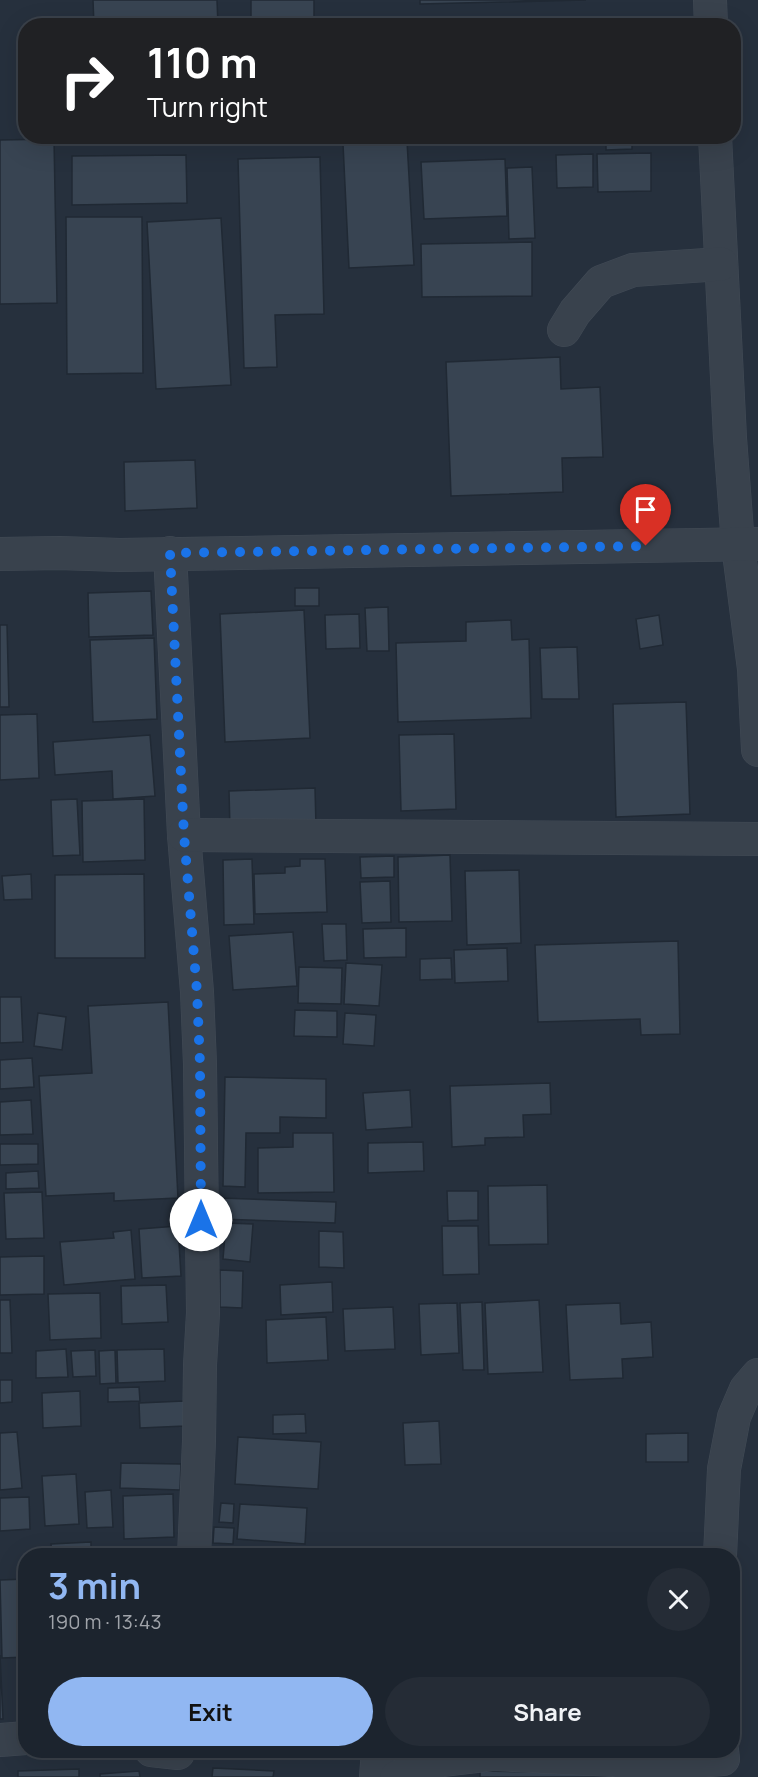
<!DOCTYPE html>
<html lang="en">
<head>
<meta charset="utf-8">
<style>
  :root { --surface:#1c242e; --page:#252c36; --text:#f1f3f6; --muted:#a0a4aa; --line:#3a414a; --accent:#91b7f2 }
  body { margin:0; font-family:Manrope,sans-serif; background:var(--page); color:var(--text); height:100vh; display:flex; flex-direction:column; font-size:22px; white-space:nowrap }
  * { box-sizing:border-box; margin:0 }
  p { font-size:20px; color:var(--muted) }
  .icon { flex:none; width:33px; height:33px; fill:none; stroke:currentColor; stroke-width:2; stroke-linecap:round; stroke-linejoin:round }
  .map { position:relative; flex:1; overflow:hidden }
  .panel { position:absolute; left:18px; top:1548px; width:722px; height:210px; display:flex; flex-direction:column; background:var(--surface); border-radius:24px; box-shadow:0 6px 24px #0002,0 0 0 2px var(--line) }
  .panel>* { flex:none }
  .top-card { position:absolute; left:18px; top:18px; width:723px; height:126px; border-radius:24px; box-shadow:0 6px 24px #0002,0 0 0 2px var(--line); background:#202124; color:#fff; overflow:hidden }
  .pin { position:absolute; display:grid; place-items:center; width:51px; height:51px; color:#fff; margin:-62px -26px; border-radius:50% 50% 50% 0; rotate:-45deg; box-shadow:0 0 6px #0007 }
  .pin .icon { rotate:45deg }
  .me { position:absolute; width:66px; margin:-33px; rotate:0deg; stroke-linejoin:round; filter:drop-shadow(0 0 4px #0008) }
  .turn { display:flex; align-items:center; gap:21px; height:126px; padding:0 30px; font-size:27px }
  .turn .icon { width:78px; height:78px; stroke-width:2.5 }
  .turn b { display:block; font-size:42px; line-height:51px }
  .round { display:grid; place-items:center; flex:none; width:63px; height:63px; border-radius:32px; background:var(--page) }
  .head { display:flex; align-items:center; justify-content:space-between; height:102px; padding:0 30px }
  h1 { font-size:36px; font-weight:700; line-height:45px; color:var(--accent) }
  .button { display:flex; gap:12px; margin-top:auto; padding:12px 30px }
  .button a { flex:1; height:69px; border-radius:36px; background:var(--accent); color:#111; font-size:24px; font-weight:700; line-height:69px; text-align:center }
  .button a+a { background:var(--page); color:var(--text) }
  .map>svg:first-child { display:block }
  .building { fill:#384452; stroke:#202934; stroke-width:1.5 }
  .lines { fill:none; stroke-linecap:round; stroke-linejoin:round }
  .minor-casing { stroke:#424b56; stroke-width:34 }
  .minor { stroke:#39424d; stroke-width:33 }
  .route { stroke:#1a73e8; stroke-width:10; stroke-dasharray:0 18 }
</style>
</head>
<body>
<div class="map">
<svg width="758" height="1777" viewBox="0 0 758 1777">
  <rect width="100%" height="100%" fill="#26303d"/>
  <g class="building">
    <polygon points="93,0 217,0 218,26 94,26"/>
    <rect x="251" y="0" width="63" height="26"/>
    <polygon points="420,0 586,0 420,4"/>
    <polygon points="54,139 57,303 0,304 0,140"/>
    <polygon points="632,139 632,149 606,150 606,140"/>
    <polygon points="407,141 414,265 349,268 343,144"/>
    <polygon points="651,153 651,191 598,192 597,154"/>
    <polygon points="593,154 593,187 557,188 556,155"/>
    <polygon points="186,155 187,203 72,205 72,156"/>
    <polygon points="320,157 324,314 275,315 277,367 244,368 238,159"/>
    <polygon points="505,159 507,216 424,219 421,162"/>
    <polygon points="532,167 535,238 509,239 507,168"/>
    <polygon points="66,217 142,217 143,373 67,374"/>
    <polygon points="221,218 231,385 156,389 147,222"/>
    <polygon points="532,242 532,296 422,297 421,244"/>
    <polygon points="560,357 561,389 600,387 603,457 562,458 563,492 451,496 446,362"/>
    <polygon points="195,460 197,508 125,511 124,462"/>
    <rect x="295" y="588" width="24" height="18"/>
    <polygon points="151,591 153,635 89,637 88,593"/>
    <polygon points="388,607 389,651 367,651 365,608"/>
    <polygon points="304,610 310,738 225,742 220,614"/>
    <polygon points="359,614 360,648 326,649 325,615"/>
    <polygon points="659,615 663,645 640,649 636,619"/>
    <polygon points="511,620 512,640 529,639 531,718 398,722 396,643 466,641 466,622"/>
    <polygon points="0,625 7,625 9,707 0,707"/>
    <polygon points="154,638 157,719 93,722 90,640"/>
    <polygon points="577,647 579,699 542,699 540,648"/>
    <polygon points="686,702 690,814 616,817 613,704"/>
    <polygon points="37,714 39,778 0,780 0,715"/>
    <polygon points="454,734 456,809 401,811 399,735"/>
    <polygon points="150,735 155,796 113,799 112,771 55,775 53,742"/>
    <polygon points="315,788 316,827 230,829 229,791"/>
    <polygon points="77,799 80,855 53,856 51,800"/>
    <polygon points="144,799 145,860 83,862 82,801"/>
    <polygon points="450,855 452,921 399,922 398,857"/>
    <polygon points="394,856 394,877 361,878 360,857"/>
    <polygon points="252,859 254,924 224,925 223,860"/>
    <polygon points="300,859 325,859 327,912 255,914 254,874 285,873 285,867 300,866"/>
    <polygon points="519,870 521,943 467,945 465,871"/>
    <polygon points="31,874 32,899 4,900 2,876"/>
    <polygon points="144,874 145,958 55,958 55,875"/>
    <polygon points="390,881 391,922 362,923 360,882"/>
    <polygon points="322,924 346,924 347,960 324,961"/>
    <polygon points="406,928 406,957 364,958 363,929"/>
    <polygon points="293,932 297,986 233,990 229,936"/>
    <polygon points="678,941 680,1034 641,1035 640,1019 538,1022 535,945"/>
    <polygon points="507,948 508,981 455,983 454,950"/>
    <polygon points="451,958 452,979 420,980 420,959"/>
    <polygon points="346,963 382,965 379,1006 344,1004"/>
    <polygon points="299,967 342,968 341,1004 298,1003"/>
    <polygon points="0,997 21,997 23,1042 0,1043"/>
    <polygon points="168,1002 178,1198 114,1201 114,1193 46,1196 39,1076 92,1073 88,1006"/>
    <polygon points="295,1010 337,1011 337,1037 294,1036"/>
    <polygon points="38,1013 66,1017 62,1050 34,1046"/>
    <polygon points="345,1013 376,1015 374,1046 343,1044"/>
    <polygon points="32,1058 34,1087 0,1089 0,1060"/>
    <polygon points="225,1077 326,1079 326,1118 280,1117 280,1133 246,1133 245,1187 223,1186"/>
    <polygon points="550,1083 551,1114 523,1115 524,1137 485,1138 485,1145 452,1147 450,1086"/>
    <polygon points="410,1090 412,1127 366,1130 363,1093"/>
    <polygon points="31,1100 33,1134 0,1135 0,1102"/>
    <polygon points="293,1133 333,1133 334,1192 258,1193 258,1148 293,1147"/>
    <polygon points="423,1142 424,1171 368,1173 368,1143"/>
    <polygon points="0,1144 38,1144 38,1164 0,1165"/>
    <polygon points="38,1171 39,1188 6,1189 6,1173"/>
    <polygon points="547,1185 548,1244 489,1245 488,1186"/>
    <polygon points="447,1191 478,1191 478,1220 448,1221"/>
    <polygon points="42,1192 44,1238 6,1239 4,1193"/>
    <polygon points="219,1198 336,1202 335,1223 218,1219"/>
    <polygon points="226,1223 253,1224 250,1262 223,1259"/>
    <polygon points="178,1226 181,1276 142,1278 139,1229"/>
    <polygon points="442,1226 478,1226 479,1274 443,1275"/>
    <polygon points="131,1230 135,1279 64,1285 60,1242 114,1238 113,1232"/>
    <polygon points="319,1231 343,1232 344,1268 319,1267"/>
    <polygon points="44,1256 44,1294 0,1295 0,1257"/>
    <polygon points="220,1270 243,1271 242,1308 220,1307"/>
    <polygon points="332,1282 333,1312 281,1315 280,1285"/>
    <polygon points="166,1285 168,1322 122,1324 121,1286"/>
    <polygon points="100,1293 101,1338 50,1340 48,1294"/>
    <polygon points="0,1300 10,1300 12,1353 0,1353"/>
    <polygon points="539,1300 543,1372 488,1374 485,1303"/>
    <polygon points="482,1302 484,1370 463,1370 460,1303"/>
    <polygon points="457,1303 459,1353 421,1355 419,1304"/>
    <polygon points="620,1303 621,1324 651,1322 653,1357 622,1359 623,1378 570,1380 566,1305"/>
    <polygon points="393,1307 395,1349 345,1351 343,1309"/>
    <polygon points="326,1317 328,1360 267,1363 266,1320"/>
    <polygon points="66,1349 68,1377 36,1378 36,1351"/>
    <polygon points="164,1349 165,1381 118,1383 117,1350"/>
    <polygon points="95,1350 96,1376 73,1377 71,1351"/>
    <polygon points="115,1350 116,1383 100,1384 99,1351"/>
    <polygon points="0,1380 12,1380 12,1402 0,1403"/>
    <polygon points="139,1387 140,1401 108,1402 108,1388"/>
    <polygon points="80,1391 81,1426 43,1428 42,1393"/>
    <polygon points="184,1401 185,1426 140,1428 139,1403"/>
    <polygon points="305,1414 306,1433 273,1434 273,1415"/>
    <polygon points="439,1421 441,1464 405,1465 403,1423"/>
    <polygon points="17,1432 22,1488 0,1490 0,1433"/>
    <polygon points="688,1433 688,1462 646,1462 646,1434"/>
    <polygon points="238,1437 321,1442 318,1489 235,1484"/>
    <polygon points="121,1463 181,1464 180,1490 120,1488"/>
    <polygon points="76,1474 79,1524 45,1526 42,1476"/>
    <polygon points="111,1490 113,1527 87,1528 85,1492"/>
    <polygon points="173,1494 174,1537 124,1539 123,1496"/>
    <polygon points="29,1497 30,1529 0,1531 0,1498"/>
    <polygon points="221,1503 234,1504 233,1523 219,1522"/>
    <polygon points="240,1504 307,1508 305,1544 237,1539"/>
    <polygon points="214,1527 234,1528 233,1544 213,1543"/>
    <polygon points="91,1542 91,1556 52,1556 51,1544"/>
    <polygon points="281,1547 309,1548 309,1556 281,1556"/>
    <polygon points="223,1549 249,1552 248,1556 222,1556"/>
    <polygon points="26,1579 26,1657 2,1658 0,1580"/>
    <polygon points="0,1655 3,1719 0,1719"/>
    <polygon points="213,1768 274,1771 273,1777 212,1777"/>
    <polygon points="79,1769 79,1777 18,1777 18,1771"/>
    <polygon points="139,1771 140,1777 100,1777 100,1774"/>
    <polygon points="480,1771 633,1774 633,1777 480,1777"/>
  </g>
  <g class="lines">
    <g class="minor-casing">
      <g id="minor">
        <polyline points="710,0 711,26"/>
        <polyline points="715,136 730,438 738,545 754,669 758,750"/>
        <polyline points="564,330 575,312 601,282 633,270 721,264"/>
        <polyline points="170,553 184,835 197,992 200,1064 203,1313 200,1365 199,1441 194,1556"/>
        <polyline points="0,554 59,553 120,555 758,544"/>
        <polyline points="184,835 758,839"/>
        <polyline points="720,1556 724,1469 734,1417 746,1389 758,1375"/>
        <polyline points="0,1740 26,1738"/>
        <polyline points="151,1750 178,1753"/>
        <polyline points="376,1777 378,1750"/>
        <polyline points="397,1777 442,1760 493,1754 614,1760 646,1765 723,1759 722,1750"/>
      </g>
    </g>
    <use href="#minor" class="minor"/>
  </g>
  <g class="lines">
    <polyline class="route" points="201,1220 200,1064 197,992 184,835 170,553 646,546"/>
  </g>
</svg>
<div class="pin" style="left:646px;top:546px;background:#d93025"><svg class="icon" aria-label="arrive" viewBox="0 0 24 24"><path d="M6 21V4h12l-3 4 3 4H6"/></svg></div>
<svg class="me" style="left:201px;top:1220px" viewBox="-20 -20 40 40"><circle r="19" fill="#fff"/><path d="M0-13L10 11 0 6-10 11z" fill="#1a73e8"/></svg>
<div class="top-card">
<div class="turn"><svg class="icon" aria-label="right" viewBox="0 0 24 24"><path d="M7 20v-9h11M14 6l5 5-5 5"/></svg><div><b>110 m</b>Turn right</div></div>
</div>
<section class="panel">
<div class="head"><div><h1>3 min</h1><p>190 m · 13:43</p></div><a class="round"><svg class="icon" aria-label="close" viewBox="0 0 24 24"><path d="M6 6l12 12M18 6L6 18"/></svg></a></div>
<div class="button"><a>Exit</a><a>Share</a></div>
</section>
</div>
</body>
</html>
